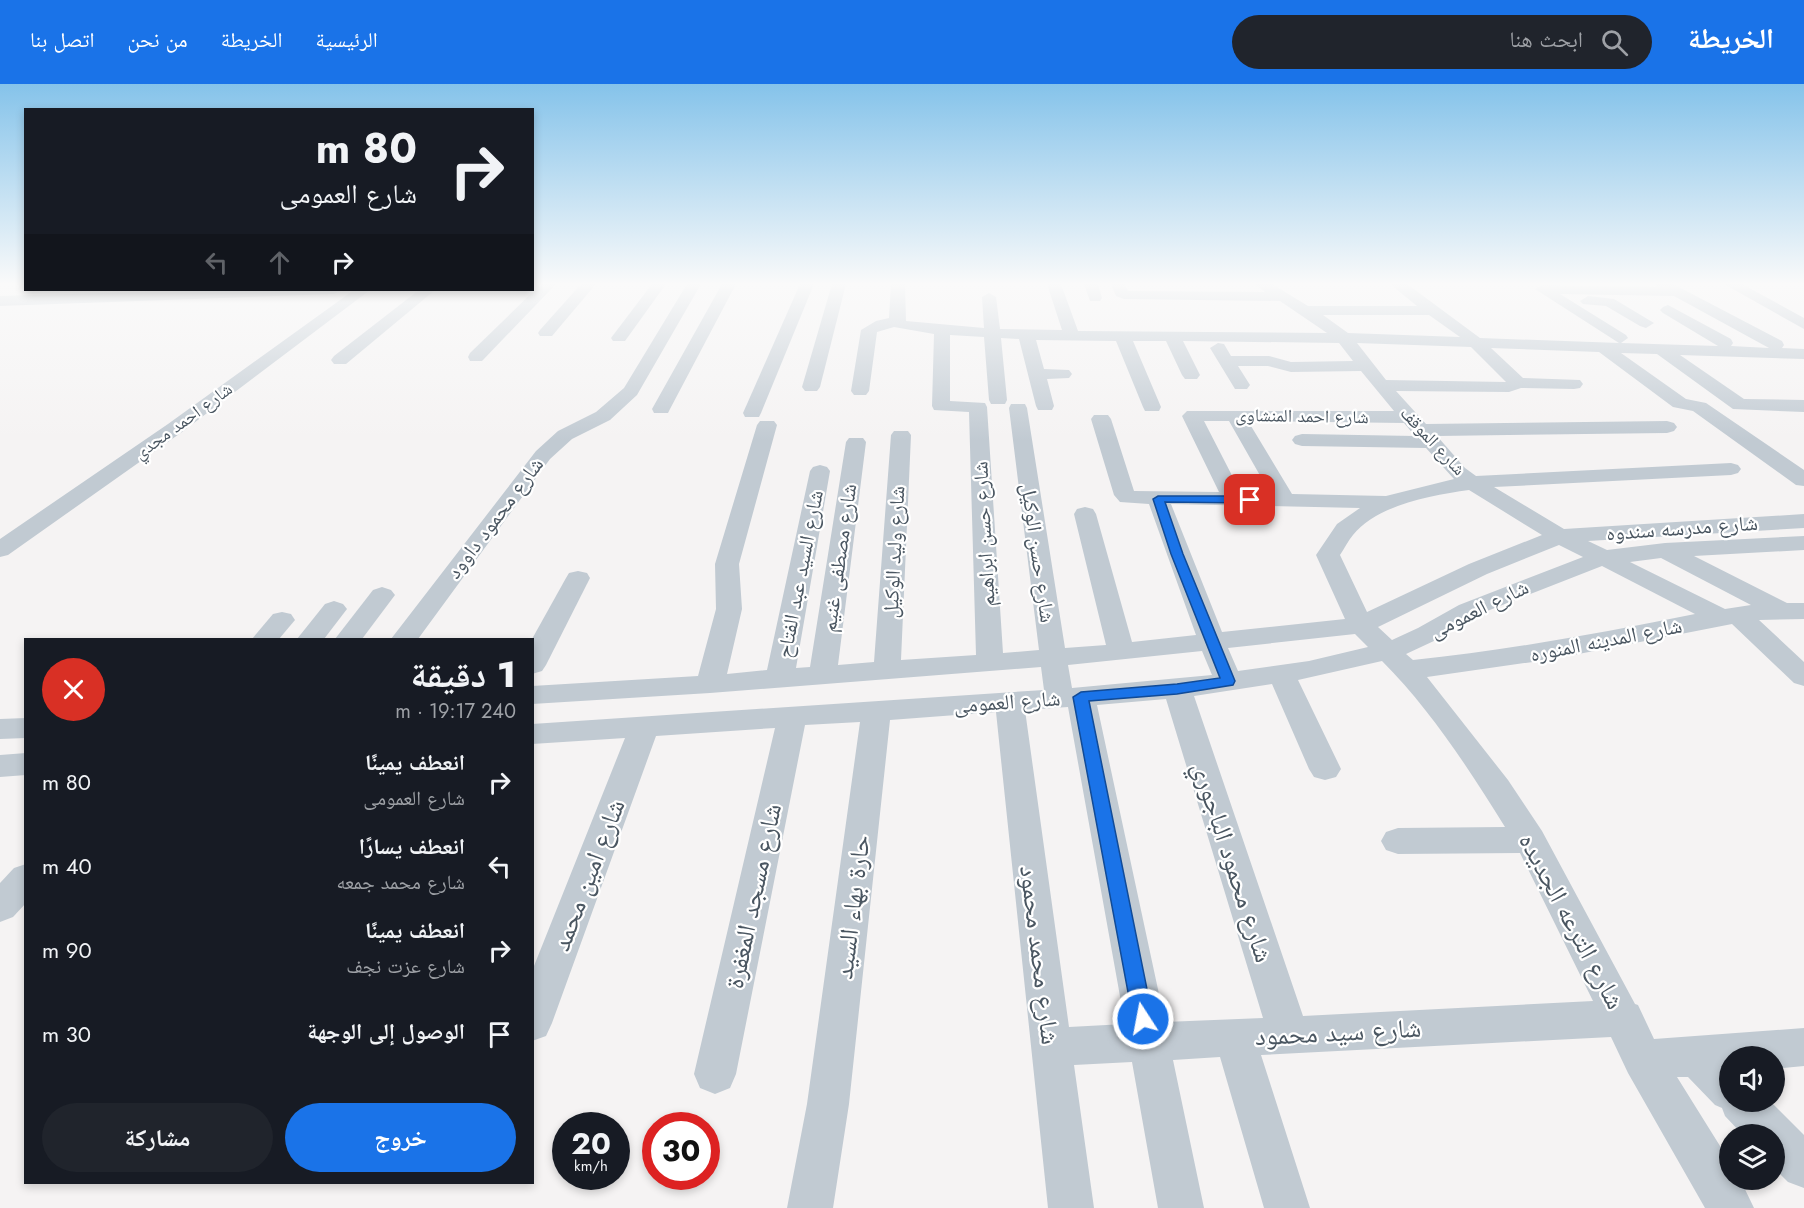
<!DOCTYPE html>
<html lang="ar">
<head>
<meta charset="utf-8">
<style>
  :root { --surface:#171b24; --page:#20242c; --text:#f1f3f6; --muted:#9ea1a6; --accent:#1a73e8 }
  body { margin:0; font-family:Jost,"Noto Naskh Arabic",sans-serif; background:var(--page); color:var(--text); direction:rtl; height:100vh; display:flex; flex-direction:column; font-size:22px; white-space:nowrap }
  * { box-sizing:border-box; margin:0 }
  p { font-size:20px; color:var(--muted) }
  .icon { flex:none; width:33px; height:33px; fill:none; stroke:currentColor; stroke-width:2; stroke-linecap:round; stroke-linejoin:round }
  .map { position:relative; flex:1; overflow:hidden; direction:ltr }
  .side { position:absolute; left:24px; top:554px; width:510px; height:546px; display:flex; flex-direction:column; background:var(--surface); border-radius:0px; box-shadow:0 3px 9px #0003; direction:rtl }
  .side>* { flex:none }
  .hud { position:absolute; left:24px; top:24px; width:510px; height:183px; border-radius:0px; box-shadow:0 3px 9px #0003; direction:rtl; background:#171b24; color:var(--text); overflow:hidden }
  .controls { position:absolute; left:1719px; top:962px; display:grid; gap:12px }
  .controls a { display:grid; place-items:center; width:66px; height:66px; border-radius:50%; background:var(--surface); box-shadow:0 3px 9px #0003; font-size:30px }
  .speed { position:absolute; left:552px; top:1028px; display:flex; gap:12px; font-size:30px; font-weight:700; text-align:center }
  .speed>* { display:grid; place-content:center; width:78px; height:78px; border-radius:50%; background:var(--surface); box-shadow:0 3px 9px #0003; line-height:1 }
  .speed small { font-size:15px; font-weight:400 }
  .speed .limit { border:9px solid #d22; background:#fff; color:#111 }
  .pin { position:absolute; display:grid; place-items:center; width:51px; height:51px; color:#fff; margin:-26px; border-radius:12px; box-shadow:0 3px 9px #0006 }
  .me { position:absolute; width:66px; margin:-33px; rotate:349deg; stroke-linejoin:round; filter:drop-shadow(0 0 4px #0008) }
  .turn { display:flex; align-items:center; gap:21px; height:126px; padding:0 18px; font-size:27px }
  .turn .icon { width:78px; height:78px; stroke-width:2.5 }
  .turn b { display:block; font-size:42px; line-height:51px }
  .lanes { display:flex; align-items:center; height:57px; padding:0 18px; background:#0003; justify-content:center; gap:30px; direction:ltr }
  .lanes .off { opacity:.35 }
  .round { display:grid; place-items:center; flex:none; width:63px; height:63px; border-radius:32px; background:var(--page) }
  .head { display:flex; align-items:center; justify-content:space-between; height:102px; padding:0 18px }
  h1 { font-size:36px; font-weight:800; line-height:45px }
  .primary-button { display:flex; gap:12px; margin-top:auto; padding:12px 18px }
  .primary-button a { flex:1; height:69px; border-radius:36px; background:var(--accent); color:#fff; font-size:24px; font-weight:800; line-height:69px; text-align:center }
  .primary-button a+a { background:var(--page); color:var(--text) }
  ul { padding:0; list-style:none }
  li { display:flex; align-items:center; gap:18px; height:84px; padding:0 18px }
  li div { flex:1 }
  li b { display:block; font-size:22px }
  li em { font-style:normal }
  header { display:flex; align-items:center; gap:36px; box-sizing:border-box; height:84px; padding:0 30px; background:var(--accent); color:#fff }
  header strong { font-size:28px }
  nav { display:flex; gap:33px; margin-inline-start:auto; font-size:21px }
  .search { width:420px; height:54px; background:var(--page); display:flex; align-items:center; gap:15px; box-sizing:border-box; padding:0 21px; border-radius:33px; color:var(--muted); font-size:22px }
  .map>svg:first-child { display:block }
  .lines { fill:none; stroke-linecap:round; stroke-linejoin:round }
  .minor { fill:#c1cad2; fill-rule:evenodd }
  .route { fill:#1a73e8; stroke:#114b97; stroke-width:1.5 }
  .labels { text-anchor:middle; stroke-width:4.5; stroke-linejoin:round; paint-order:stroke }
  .far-street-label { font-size:18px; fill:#4a5661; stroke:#fff }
  .street-label { font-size:21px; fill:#4a5661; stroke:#fff }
  .near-street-label { font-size:26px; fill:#4a5661; stroke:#fff }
</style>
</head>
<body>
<header>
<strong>الخريطة</strong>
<div class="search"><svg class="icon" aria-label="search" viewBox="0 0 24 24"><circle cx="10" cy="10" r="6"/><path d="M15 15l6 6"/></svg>ابحث هنا</div>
<nav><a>الرئيسية</a><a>الخريطة</a><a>من نحن</a><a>اتصل بنا</a></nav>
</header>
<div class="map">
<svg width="1804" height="1124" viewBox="0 0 1804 1124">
  <rect width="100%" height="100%" fill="#f5f3f3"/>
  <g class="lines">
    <g class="minor">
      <polygon points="541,200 556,200 482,277 470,277 468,273 470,269"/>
      <polygon points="581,200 596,200 552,252 540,252 538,249 540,246"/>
      <polygon points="652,200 666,200 625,257 613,257 611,254"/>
      <polygon points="687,200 701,200 637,311 610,336 572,355 550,375 418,555 391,555 536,367 558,347 596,328 624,304"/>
      <polygon points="722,200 736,200 670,325 668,329 654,329 652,325"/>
      <polygon points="800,200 814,200 761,329 759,333 745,333 743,329"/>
      <polygon points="832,200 846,200 820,303 817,307 805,307 802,303"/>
      <path d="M891,200h14l1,37 78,7 -2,-31 7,-4 7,4 4,32 62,1 -15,-46h14l17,47 249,2 -47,-32 -156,-2 -8,-3 -5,-12h14l3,7 137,1 -10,-8h17l36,22h109l-27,-22h17l73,54 139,5 -84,-54 7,-4 115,2 -2,-3h18l109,57 2,4 -2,3 22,1v10l-124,-4 64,44 60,1v12l-71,-3 -76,-55 -36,-1 65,46 20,4 98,67v16l-8,-1 -103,-74 -20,-4 -74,-55 -108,-4 32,30 57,2 3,4 -3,4 -6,1 -53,-1 -12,4 -113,-1 30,33 241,-3 7,2 3,4 -3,4 -7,2 -230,3 28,32 11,8 255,-13 7,2 3,4 -3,4 -7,2 -237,12 70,42 240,-15v14l-216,13 19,9 58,-7 139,-7v14l-110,6 93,47h17v16l-45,1 45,42v24l-10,-3 -62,-59 -179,35 -126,18 81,103 34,51 93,173 3,1 16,34 150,-11v38l-30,3v-13h-44v45h40l34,34v53l-16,-6 -14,-14v-34h-32l-17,-18 -3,-8 -7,-3 -27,-28h-11l53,85v17h10l14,29h-49l-77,-135 -17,-36 -350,18 49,153h-46l-44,-151 -47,3 31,148h-46l-26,-146 -58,3 20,143h-46l-52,-496 -106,8 -41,384 -16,104h-46l20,-104 53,-382 -55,3 -69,349 -6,14 -15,6 -15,-6 -6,-14 81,-346 -119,8 -104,287 -6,13 -14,5v-70l93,-233 -93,6v-20l512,-34 -3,-23 -331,26 -178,11v-18l166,-10 18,-67 -1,-45 42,-139 3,-4h14l3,4 -38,139 3,45 -15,65 40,-4 43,-199 3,-4 7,-2 7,2 3,4 -34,197 14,-1 36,-225 3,-4h14l3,4 -28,223 36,-3 17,-227 3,-4h14l3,4 -10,225 75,-5 -7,-243 -35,-2 -2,-4 2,-72 -40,-7 -17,5 -8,59 -3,4h-12l-3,-4 10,-61 15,-9 13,-3zM1560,210l114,2 95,52 -38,-2 2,-3 -2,-4 -63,-34 -5,2 -3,3 3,3 55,33 -97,-3 7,-5 -2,-3zM1323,231h106l31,22 -112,-4zM950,251l34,2 5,63 2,4h14l2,-4 -6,-62 18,1 17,67 2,4h14l2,-4 -7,-27 22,-1 3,-4 -3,-4 -25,-1 -8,-29 80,1 27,66 2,4h14l2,-4 -28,-66h33l16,34 3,4h12l3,-4 -17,-34 156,2 14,18 -62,1 -22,-6h-38l-7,-12 -6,-1 -8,5 25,41h12l3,-4 -12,-19h30l23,6 70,-1 33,40h-207l-5,5 37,76 -85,-1 -23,-72 -3,-4h-14l-3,4 23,76 6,7 29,2 47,131 -64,7 -36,-128 -3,-5 -8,-2 -8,2 -3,5 32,131 -41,3 -38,-240 -2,-4h-14l-2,4 30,242 -36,3 -16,-246 -2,-4 -35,-2zM1357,259l114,4 35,35 -120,-2zM1204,337h25l41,72h-29zM1248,337l156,2 11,13 -113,-2 -7,2 -3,4 3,4 7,2 124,2 28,31 -68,17 -94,-2zM1469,406l73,45 -73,29 -102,48 -27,-57c4,-6 8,-14 13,-20 24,-30 79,-40 116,-45zM1171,420l189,4 -23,16 -21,31 29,64 -123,13zM1559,461l24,12 -124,48 -41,23 -26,12 -14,-13 109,-53zM1661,474l90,47 -26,4 -95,-47zM1602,482l93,48c-94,19 -186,36 -282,46l-7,-6 30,-14 41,-25zM1355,550l13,13 -59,14 -71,10 -10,-23zM1202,567l10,24 -140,13 -4,-23zM1382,577c48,48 87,108 123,166l-107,1 -12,4 -5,9 5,9 12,4 122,-1 73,148 -290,15 -109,-320 78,-12 37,85 5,8 11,3 11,-3 5,-8 -43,-89zM1166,615l97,319 -98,4 -68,-317zM1068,623l57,317 -56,3 -44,-317z"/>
      <polygon points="1084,200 1098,200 1102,214 1100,217 1090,217"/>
      <polygon points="1724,200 1742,200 1804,234 1804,245"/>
      <polygon points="214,206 341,206 334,210 0,222 0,212"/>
      <polygon points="354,206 370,206 182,348 8,471 0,473 0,455 168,340"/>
      <polygon points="419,206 435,206 346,280 334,280 331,276 334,272"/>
      <polygon points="1588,212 1614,215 1654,239 1646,244 1640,242 1606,222 1583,220 1580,217"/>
      <polygon points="578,487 587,489 590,494 546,581 542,587 532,590 532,555 566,494 569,489"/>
      <polygon points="382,503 391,506 395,511 362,555 335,555 373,506"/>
      <polygon points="334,517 343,520 347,525 324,555 297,555 325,520"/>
      <polygon points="282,528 291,530 295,536 279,555 252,555 273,530"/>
      <polygon points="26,634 26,654 0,655 0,635"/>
      <polygon points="26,669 26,691 0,693 0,671"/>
      <polygon points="26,780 26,819 13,833 0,838 0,799 14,784"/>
    </g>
  </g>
  <linearGradient id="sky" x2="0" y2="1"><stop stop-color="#85c3ea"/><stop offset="0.56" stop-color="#fafafa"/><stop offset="1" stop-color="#fafafa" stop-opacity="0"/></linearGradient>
  <rect width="1804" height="357" fill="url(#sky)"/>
  <polygon class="route" points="1158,412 1250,412 1256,416 1250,419 1165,418 1183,470 1235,597 1233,601 1177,610 1089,617 1153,935 1150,942 1143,944 1136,942 1133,935 1073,613 1081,608 1177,600 1220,594 1171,470 1153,415"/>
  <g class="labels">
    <g class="far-street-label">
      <text transform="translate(1302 332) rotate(1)" y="6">شارع احمد المنشاوى</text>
      <text transform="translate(183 337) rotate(-36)" y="6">شارع احمد مجدي</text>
      <text transform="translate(1433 357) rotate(47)" y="6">شارع الموقف</text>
    </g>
    <g class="street-label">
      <text transform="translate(495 434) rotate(-53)" y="7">شارع محمود داوود</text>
      <text transform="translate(1682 444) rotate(-4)" y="7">شارع مدرسه سندوه</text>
      <text transform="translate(984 450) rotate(-93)" y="7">شارع حسن ابراهيم</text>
      <text transform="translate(894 468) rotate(-87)" y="7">شارع وليد الوكيل</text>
      <text transform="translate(1038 469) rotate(82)" y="7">شارع حسن الوكيل</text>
      <text transform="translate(839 474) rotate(-82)" y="7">شارع مصطفى غنيم</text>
      <text transform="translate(800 490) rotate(-79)" y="7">شارع السيد عبد الفتاح</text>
      <text transform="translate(1479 525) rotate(-26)" y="7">شارع العمومى</text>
      <text transform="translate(1606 556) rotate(-11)" y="7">شارع المدينه المنوره</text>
      <text transform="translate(1007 618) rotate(-4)" y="7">شارع العمومى</text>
    </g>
    <g class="near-street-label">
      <text transform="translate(1233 778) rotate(72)" y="9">شارع محمود الباجوري</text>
      <text transform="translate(588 791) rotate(-69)" y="9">شارع امين محمد</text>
      <text transform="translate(753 812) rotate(-78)" y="9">شارع مسجد المغفرة</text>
      <text transform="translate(852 823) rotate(-83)" y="9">حارة بهاء السيد</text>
      <text transform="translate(1572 837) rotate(62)" y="9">شارع الترعه الجديده</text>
      <text transform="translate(1040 871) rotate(83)" y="9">شارع محمد محمود</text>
      <text transform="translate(1338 948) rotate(-3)" y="9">شارع سيد محمود</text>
    </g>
  </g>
</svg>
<div class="controls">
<a><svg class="icon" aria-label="sound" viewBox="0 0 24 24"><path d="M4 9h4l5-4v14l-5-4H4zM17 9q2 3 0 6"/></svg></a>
<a><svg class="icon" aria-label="layers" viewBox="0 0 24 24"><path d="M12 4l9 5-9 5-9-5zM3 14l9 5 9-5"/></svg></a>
</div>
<div class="speed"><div>20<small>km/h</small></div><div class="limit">30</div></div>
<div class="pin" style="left:1250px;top:416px;background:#d93025"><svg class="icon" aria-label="arrive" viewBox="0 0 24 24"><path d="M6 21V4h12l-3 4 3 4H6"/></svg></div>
<svg class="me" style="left:1143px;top:935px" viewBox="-20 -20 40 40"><circle r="17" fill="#1a73e8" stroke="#fff" stroke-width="3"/><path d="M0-11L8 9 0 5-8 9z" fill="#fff"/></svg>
<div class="hud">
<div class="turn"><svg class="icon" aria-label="right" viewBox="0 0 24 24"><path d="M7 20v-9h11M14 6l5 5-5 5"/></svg><div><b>80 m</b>شارع العمومى</div></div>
<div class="lanes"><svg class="icon off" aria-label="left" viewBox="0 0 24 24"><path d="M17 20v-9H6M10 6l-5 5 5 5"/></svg><svg class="icon off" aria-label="ahead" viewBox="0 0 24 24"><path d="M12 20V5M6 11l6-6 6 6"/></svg><svg class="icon" aria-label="right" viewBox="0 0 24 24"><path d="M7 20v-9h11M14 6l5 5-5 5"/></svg></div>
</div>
<section class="side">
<div class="head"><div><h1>1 دقيقة</h1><p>240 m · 19:17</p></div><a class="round" style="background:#d93025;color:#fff"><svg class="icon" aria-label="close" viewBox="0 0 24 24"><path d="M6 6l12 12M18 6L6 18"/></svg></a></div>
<ul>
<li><svg class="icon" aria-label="right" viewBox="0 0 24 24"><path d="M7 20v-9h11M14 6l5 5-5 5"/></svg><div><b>انعطف يمينًا</b><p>شارع العمومى</p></div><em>80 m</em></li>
<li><svg class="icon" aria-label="left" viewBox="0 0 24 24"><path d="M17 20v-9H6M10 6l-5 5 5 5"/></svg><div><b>انعطف يسارًا</b><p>شارع محمد جمعه</p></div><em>40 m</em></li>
<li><svg class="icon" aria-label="right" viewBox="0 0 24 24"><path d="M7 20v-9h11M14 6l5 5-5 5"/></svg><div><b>انعطف يمينًا</b><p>شارع عزت نجف</p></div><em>90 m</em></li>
<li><svg class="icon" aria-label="arrive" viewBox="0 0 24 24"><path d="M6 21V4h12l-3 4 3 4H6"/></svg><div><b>الوصول إلى الوجهة</b></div><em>30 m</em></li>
</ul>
<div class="primary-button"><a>خروج</a><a>مشاركة</a></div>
</section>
</div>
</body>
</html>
